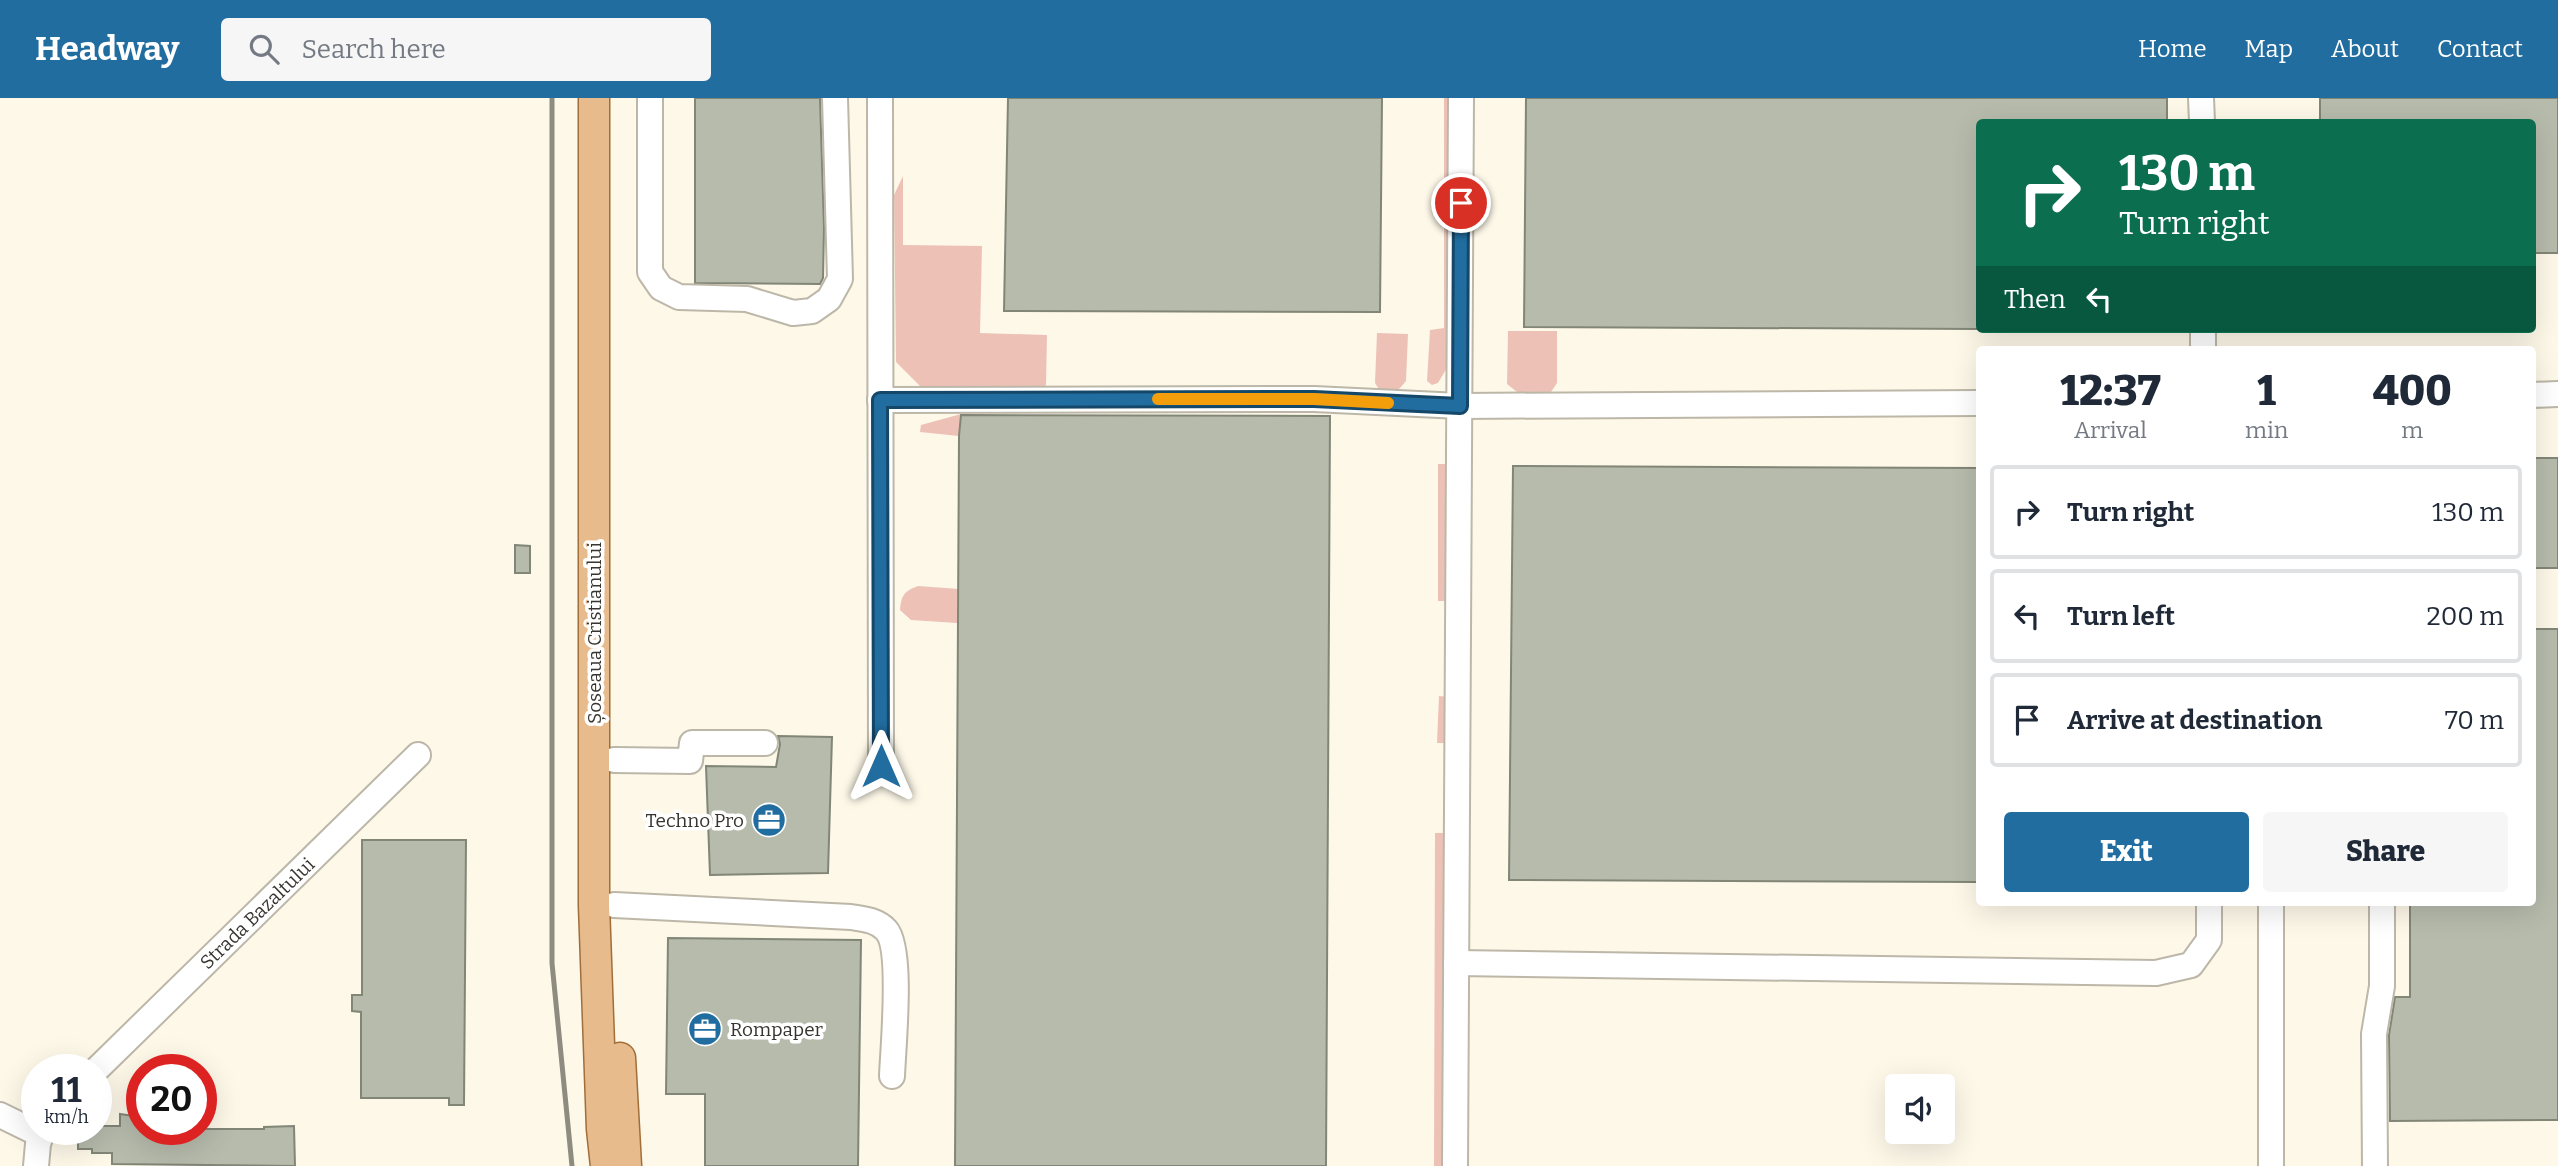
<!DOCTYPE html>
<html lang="en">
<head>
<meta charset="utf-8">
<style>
  :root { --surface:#fff; --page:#f6f6f7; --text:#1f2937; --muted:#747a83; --line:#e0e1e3; --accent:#216da0 }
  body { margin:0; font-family:Bitter,serif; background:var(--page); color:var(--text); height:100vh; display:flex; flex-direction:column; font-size:26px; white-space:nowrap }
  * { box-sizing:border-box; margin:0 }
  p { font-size:23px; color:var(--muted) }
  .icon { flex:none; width:38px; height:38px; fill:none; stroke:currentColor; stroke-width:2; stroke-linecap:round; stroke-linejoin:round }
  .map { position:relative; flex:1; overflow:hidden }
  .side { position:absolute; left:1976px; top:248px; width:560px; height:560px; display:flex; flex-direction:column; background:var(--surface); border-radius:7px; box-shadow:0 7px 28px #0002 }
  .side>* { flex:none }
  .top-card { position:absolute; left:1976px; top:21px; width:560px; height:214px; border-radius:7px; box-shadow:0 7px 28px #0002; background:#0b6e4f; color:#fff; overflow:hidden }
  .controls { position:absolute; left:1885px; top:976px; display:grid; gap:14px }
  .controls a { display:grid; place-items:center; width:70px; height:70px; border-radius:7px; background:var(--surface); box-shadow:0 7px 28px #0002; font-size:35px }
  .speed { position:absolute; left:21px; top:956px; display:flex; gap:14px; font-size:35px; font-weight:700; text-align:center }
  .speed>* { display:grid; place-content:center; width:91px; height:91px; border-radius:50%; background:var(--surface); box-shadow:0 7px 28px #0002; line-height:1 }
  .speed small { font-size:18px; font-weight:400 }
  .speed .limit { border:10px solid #d22; background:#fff; color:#111 }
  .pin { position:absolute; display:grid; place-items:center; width:60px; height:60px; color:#fff; margin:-30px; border:4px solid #fff; border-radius:50%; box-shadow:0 2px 7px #0007 }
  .me { position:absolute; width:77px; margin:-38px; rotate:0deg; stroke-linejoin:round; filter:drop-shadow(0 0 5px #0008) }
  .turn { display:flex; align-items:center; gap:24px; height:147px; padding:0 28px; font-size:32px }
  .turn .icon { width:91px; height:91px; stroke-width:2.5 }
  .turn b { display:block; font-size:49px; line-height:60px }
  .then { display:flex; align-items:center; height:66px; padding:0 28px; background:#0003; gap:14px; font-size:26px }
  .eta { display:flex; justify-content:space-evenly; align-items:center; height:119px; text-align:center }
  .eta b { font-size:42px; font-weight:800; line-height:49px }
  .cta { display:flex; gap:14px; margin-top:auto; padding:14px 28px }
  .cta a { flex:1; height:80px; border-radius:7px; background:var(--accent); color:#fff; font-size:28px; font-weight:800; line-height:80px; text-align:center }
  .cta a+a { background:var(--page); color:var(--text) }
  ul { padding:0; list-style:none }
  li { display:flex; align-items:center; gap:21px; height:94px; margin:0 14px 10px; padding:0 14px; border:4px solid var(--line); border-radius:7px }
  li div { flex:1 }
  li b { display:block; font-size:26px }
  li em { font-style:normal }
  header { display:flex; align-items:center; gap:42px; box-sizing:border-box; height:98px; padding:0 35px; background:var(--accent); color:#fff }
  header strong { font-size:33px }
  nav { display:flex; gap:38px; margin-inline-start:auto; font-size:24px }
  .search { width:490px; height:63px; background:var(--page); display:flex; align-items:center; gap:18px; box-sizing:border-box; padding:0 24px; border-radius:7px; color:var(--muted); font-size:26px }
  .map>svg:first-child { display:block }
  .green { fill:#eec1b7 }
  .building { fill:#b6bbac; stroke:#818677; stroke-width:2 }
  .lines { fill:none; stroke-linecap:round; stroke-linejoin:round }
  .minor-casing { stroke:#bcb7a8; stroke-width:28 }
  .major-casing { stroke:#a06e3b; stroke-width:33 }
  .minor { stroke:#fff; stroke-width:24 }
  .major { stroke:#e8bb8d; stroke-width:30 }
  .rail { stroke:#8e8b81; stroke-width:5 }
  .route-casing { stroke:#154768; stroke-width:18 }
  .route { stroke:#216da0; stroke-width:12 }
  .slow { stroke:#f59e0b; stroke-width:12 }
  .labels { text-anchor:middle; stroke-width:7; stroke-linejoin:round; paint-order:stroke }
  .street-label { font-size:19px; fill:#37352f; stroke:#fff }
  .poi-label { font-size:19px; fill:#37352f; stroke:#fff; text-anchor:end }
</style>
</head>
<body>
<header>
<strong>Headway</strong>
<div class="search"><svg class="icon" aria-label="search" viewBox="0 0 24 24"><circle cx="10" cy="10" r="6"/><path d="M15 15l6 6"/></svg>Search here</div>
<nav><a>Home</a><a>Map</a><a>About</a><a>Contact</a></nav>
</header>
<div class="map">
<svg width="2558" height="1068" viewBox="0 0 2558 1068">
  <rect width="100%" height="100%" fill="#fdf8e8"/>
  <g class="green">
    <polygon points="1444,0 1452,0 1448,268 1438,285 1432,287 1427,283 1430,232 1444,230"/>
    <polygon points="903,78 903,147 982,148 980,235 1047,237 1046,287 1040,291 922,290 896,264 894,97"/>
    <polygon points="1508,233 1557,233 1557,285 1551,294 1517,294 1507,286"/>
    <polygon points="1377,235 1408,236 1406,283 1400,290 1392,295 1380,293 1375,285"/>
    <polygon points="961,316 959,338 920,334 921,327"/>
    <polygon points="1438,366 1451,366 1450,500 1446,503 1438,503"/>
    <path d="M918,488l41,3 -2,34 -46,-3 -11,-10c1,-14 4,-19 18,-24z"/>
    <polygon points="1439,598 1450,599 1447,645 1437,645"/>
    <polygon points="1435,735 1452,735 1451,1068 1434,1068"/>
  </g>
  <g class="building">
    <polygon points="695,0 820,0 824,130 823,180 820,186 695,185"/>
    <polygon points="1008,0 1382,0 1380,214 1004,213"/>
    <polygon points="1526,0 2167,0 2167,24 1979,24 1979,231 1524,229"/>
    <polygon points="2320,0 2558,0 2558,155 2532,155 2532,24 2320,24"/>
    <polygon points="961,317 1330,318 1326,1068 955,1068 959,338"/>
    <rect x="2532" y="360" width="26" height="110"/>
    <polygon points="1513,368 1979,370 1979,784 1509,782"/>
    <polygon points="515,447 530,448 530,475 515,475"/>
    <polygon points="2532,531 2558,531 2558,1022 2390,1023 2389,937 2395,899 2410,899 2410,805 2532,805"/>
    <polygon points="778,638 832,639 828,775 710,777 706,668 776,669 780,646"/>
    <polygon points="362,742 466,742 464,1007 449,1007 449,1000 361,1000 361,914 352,913 352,897 362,897"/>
    <polygon points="668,840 861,842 858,1068 705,1068 705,996 666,996"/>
    <polygon points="120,1016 142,1019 142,1031 264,1031 264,1029 294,1028 295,1068 112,1066 112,1055 92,1055 92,1051 78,1051 78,1031 96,1031 96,1028 120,1028"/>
  </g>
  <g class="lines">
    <g class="minor-casing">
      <g id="minor">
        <polyline points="650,0 650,174 661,190 679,199 747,201 793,215 812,213 829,201 840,181 835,0"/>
        <polyline points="880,0 881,668"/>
        <polyline points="2201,0 2202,24"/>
        <polyline points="2203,231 2203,252"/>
        <polyline points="2532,297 2558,296"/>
        <polyline points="880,302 1314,301 1460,308 1979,305"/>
        <polyline points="614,662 690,663 692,645 765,645"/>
        <polyline points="2271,805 2271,1068"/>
        <path d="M614,807l237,12c13,2 26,3 35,13 17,18 7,118 6,146"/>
        <polyline points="1456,865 2156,875 2191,867 2209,842 2209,805"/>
        <polyline points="96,972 418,657"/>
        <polyline points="0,1017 41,1037"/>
        <polyline points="36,1068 38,1046 43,1031"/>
        <polyline points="1455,1068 1461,0"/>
        <polyline points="2375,1068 2374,936 2382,888 2382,805"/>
      </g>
    </g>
    <g class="major-casing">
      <g id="major">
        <polyline points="594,0 594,807 602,1031 606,1068"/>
        <polyline points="620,960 626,1068"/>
      </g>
    </g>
    <use href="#minor" class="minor"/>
    <use href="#major" class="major"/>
    <polyline class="rail" points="552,0 552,865 572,1068"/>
  </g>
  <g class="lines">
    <g class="route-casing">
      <polyline id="route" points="881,668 880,302 1314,301 1460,308 1461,105"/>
    </g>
    <use href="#route" class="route"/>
    <polyline class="slow" points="1158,301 1314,301 1388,305"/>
  </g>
  <defs>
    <g id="office-disc" transform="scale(1.75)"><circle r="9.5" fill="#216da0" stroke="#fff"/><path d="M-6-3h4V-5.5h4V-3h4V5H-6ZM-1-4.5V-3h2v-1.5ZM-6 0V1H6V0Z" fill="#fff"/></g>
  </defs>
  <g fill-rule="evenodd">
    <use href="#office-disc" x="769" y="722"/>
    <use href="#office-disc" x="705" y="931"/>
  </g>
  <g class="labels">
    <g class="street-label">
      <text transform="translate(594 535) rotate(-90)" y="7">Șoseaua Cristianului</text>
      <text transform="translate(257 815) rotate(-44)" y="7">Strada Bazaltului</text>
    </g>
    <g class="poi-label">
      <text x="744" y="729">Techno Pro</text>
      <text x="730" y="938" text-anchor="start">Rompaper</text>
    </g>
  </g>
</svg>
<div class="controls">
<a><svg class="icon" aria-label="sound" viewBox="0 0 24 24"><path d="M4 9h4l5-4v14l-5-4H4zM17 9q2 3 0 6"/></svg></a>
</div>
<div class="speed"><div>11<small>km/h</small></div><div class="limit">20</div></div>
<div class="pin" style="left:1461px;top:105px;background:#d93025"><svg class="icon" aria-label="arrive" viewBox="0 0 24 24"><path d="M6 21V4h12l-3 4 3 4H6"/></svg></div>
<svg class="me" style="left:881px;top:668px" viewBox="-20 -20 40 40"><path d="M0-17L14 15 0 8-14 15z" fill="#216da0" stroke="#fff" stroke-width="4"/></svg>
<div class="top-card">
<div class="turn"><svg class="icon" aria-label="right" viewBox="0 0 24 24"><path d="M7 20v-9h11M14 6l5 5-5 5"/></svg><div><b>130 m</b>Turn right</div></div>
<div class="then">Then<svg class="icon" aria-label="left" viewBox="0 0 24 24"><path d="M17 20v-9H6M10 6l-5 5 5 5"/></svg></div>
</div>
<section class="side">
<div class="eta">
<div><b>12:37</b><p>Arrival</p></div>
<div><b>1</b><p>min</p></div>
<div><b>400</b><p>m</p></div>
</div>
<ul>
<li><svg class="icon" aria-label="right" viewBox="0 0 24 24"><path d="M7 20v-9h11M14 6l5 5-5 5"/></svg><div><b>Turn right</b></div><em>130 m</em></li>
<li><svg class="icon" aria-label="left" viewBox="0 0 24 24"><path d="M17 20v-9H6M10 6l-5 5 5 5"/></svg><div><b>Turn left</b></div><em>200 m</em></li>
<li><svg class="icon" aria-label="arrive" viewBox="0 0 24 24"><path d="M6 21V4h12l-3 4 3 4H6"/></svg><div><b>Arrive at destination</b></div><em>70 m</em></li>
</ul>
<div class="cta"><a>Exit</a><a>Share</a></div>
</section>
</div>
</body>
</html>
